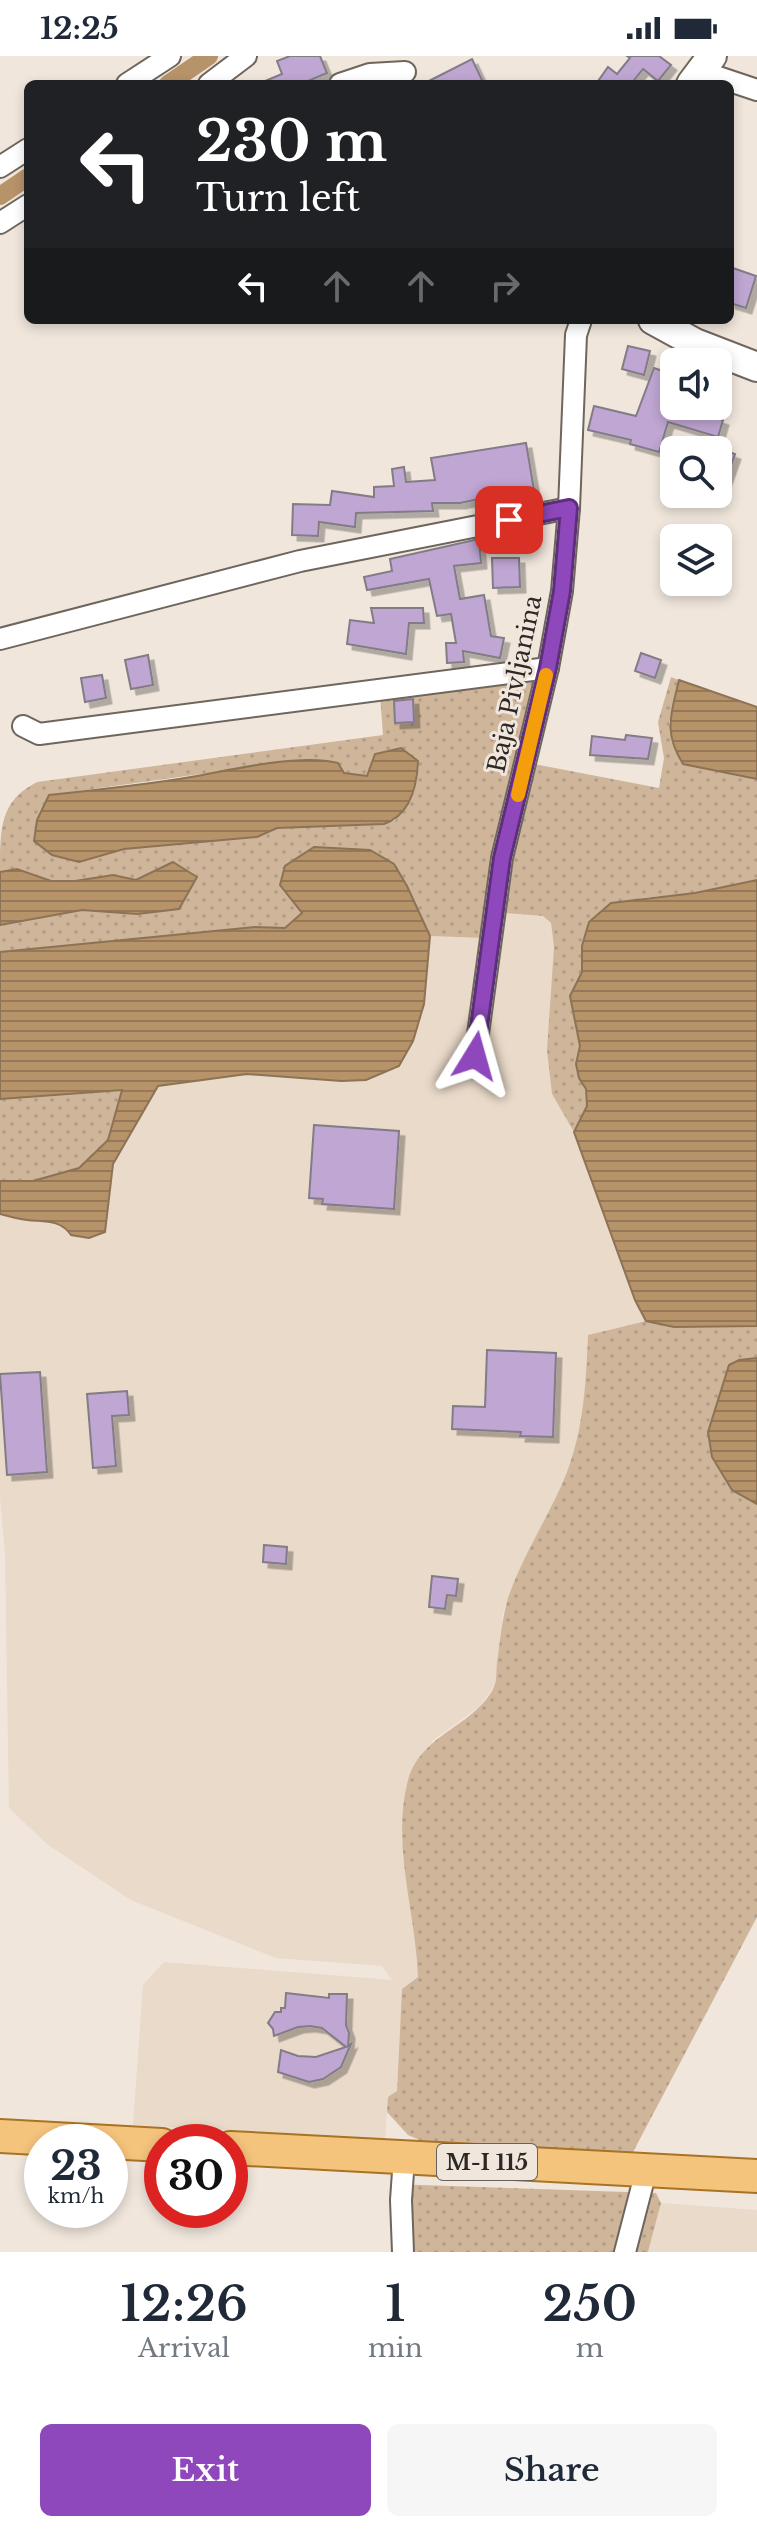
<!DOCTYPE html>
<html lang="en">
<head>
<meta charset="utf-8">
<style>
  :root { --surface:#fff; --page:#f6f6f7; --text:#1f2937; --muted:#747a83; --accent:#8f48bb }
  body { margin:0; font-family:"Libre Baskerville",serif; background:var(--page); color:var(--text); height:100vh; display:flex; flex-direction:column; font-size:30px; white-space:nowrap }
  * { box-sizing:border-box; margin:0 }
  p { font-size:26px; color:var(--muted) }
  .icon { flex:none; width:44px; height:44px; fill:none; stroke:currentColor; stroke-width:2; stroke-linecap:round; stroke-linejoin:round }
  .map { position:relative; height:2196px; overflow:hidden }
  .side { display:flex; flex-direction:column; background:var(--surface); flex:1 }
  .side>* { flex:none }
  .banner { position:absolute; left:24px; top:24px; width:710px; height:244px; border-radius:12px; box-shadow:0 4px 12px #0003; background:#202124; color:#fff; overflow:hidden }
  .tools { position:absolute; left:660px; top:292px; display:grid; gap:16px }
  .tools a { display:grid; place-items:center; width:72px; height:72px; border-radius:12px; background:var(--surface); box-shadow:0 4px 12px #0003; font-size:40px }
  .speed { position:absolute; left:24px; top:2068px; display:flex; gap:16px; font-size:40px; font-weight:700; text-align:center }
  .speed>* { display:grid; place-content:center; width:104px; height:104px; border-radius:50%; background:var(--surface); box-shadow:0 4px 12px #0003; line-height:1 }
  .speed small { font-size:20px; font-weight:400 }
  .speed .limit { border:12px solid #d22; background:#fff; color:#111 }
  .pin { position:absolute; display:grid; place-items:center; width:68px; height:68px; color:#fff; margin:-34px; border-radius:16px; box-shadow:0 4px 12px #0006 }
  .me { position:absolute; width:88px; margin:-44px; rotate:8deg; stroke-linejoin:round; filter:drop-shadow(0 0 6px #0008) }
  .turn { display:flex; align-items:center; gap:28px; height:168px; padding:0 40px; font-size:36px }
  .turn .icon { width:104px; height:104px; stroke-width:2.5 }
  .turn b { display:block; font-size:56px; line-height:68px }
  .lanes { display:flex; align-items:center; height:76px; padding:0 40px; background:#0003; justify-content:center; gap:40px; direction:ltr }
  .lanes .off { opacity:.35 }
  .eta { display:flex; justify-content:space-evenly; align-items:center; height:136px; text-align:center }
  .eta b { font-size:48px; font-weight:600; line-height:56px }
  .action { display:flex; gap:16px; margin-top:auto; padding:16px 40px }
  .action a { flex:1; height:92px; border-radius:12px; background:var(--accent); color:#fff; font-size:32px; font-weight:600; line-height:92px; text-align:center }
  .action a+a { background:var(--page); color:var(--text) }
  .status { display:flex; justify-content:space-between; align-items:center; height:56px; padding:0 40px; background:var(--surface); direction:ltr }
  .status svg { height:22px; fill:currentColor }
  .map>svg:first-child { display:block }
  .built { fill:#e9dac9 }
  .grass { fill:url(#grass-dots); fill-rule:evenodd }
  .water { fill:url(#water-rules); stroke:#8d7355; stroke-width:2 }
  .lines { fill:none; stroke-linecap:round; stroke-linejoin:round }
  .canal { stroke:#b7936a; stroke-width:18 }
  .building { fill:#bfa6d3; stroke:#827c87; stroke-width:2; filter:url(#shadow) }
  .street-casing { stroke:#6e665d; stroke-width:24 }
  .secondary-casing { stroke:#6e665d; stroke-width:32 }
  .primary-casing { stroke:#a97325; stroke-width:36 }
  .street { stroke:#fff; stroke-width:20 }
  .secondary { stroke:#fff; stroke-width:28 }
  .primary { stroke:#f4c37c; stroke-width:32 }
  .route-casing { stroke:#5d2f7a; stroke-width:20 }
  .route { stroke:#8f48bb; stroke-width:14 }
  .slow { stroke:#f59e0b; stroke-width:14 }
  .labels { text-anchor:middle; stroke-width:6; stroke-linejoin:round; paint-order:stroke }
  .shield { fill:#f0e6dc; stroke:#67615c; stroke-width:2 }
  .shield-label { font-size:22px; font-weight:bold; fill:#2c2825 }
  .street-label { font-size:24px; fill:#2c2825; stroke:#f0e6dc }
</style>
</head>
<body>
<div class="status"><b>12:25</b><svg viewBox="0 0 49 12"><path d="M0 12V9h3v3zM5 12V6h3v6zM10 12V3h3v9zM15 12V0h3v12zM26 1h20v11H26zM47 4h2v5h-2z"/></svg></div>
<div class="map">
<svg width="757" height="2196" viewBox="0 0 757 2196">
  <defs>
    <pattern id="grass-dots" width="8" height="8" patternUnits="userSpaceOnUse" patternTransform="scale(2)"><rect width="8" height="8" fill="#cfb69a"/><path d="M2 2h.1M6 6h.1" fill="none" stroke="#b29c85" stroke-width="1.8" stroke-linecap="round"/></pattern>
    <pattern id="water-rules" width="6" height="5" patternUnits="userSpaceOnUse" patternTransform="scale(2)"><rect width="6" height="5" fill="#b7936a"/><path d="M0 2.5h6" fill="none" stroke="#957857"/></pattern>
    <filter id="shadow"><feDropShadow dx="5.5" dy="5.5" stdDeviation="0" flood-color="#0004"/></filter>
  </defs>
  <rect width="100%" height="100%" fill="#f0e6dc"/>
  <g class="built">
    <polygon points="504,857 543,860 551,867 554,891 552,1038 574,1076 635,1244 646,1265 588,1279 586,1329 580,1378 567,1416 543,1470 513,1529 503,1557 495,1629 479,1651 432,1685 418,1921 402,1933 397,2035 388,2042 385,2083 133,2069 143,1929 164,1906 392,1924 382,1910 276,1902 131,1844 47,1788 9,1752 5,1497 0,1441 0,1158 24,1164 52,1165 66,1172 71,1179 89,1182 105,1176 113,1108 158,1031 247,1018 341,1025 366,1024 424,948 430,880 482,882"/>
    <polygon points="661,2147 757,2154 757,2196 648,2196"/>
  </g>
  <g class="grass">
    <path d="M537,619l-54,263 -53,-2 -23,-50 -127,-1 22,28 -17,15 -30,-1 -255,25v-27l82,-15 55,4 36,-52 -37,18 -23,-5 -38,6h-24l-34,-12 -17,3c0,-45 0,-71 37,-90l346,-47 -3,-40zM296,705l48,12 23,3 29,44 -12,4 -108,4 -19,9 -133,12 -45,13 -30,-67z"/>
    <polygon points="671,621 679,624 669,667 683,708 757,723 757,824 695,837 642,842 582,890 582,916 570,940 580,991 576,1008 579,1022 586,1033 587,1050 574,1076 552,1038 547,994 554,891 551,867 543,860 504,857 514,797 534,708 659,732 664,702 658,666"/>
    <polygon points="122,1033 108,1084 79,1113 33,1125 0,1125 0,1043"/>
    <path d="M646,1265l28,6 83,-1v32l-18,2 -7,130 25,14v413l-125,237 -210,-13 -14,-6 -21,-23 1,-15 9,-6 5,-102 16,-12c-2,-64 -26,-129 -11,-193 12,-51 67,-56 87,-97 3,-7 2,-16 3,-24 3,-22 5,-44 11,-65 15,-44 42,-83 59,-126 17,-45 19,-90 21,-137z"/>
    <polygon points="391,2128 656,2137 661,2147 648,2196 391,2196"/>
  </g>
  <g class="water">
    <path d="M679,624l78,27v72l-74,-15c-20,-32 -12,-50 -4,-84z"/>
    <path d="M401,692l17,13c-1,26 -8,54 -34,63l-107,4 -20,9 -133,12 -45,13 -27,-7 -18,-14 3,-21 12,-25c47,-5 95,-10 142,-18 41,-7 108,-24 147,-14l6,10 23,3 8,-22z"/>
    <path d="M314,791l56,3 24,14 13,22 23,50 -6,68 -11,37 -14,25 -33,14 -25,1 -94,-7 -89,12 -45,78 -8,68 -16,6 -18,-3c-11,-16 -27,-13 -44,-15 -9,-1 -18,-4 -27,-6v-33h33l46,-13 29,-28 14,-50 -122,9v-147l255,-25 30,1 17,-15 -22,-28 5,-19z"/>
    <polygon points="173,806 197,821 179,853 137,858 82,854 0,869 0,816 17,813 51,825 75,825 113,819 136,824"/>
    <polygon points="757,824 757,1270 674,1271 646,1265 635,1244 574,1076 587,1050 586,1033 579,1022 576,1008 580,990 570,940 582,916 582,890 589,866 611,847 695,837"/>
    <polygon points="757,1302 757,1448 732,1434 712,1401 708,1376 729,1309 739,1304"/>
  </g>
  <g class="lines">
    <g class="canal">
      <polyline points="168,28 209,0"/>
      <polyline points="0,140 28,121"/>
    </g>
  </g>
  <g class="building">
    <polygon points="290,0 320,0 327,17 301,28 258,28 282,18 277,5"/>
    <polygon points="627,0 659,0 671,9 658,25 643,13 631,28 596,28 608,11 617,18 630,2"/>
    <polygon points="472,3 482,24 475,28 423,28"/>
    <polygon points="730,211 756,220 746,252 730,247"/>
    <polygon points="628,290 650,295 644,319 622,313"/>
    <polygon points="654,312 674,319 674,350 714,350 711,360 723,364 718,381 668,366 659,396 630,388 631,384 588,374 594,350 636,360"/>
    <polygon points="526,387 534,434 484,440 484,442 460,447 432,447 433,455 356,457 355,471 319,466 318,480 292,479 293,448 330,449 332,435 374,441 374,431 394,430 392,413 404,411 406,426 435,424 431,402"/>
    <polygon points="718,392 735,398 720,440 718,440"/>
    <polygon points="479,483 481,507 454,510 460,543 484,539 491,580 504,582 500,602 463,595 464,606 447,607 446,587 456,587 451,558 437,560 429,523 367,534 364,521 392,515 390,503"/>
    <polygon points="492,502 519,502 520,531 493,532"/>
    <polygon points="371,552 423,552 424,567 409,567 406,598 347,588 350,564 374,567"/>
    <polygon points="641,597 661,604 655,622 635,615"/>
    <polygon points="148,599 153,629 131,633 125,604"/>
    <polygon points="102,619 106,642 85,646 81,622"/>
    <polygon points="413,643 414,666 395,667 394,645"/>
    <polygon points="626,679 652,682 648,703 590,699 592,680 625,684"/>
    <polygon points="314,1069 399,1075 394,1153 322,1148 323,1143 309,1142"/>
    <polygon points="487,1294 556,1297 553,1381 520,1380 521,1376 452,1373 453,1350 485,1351"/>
    <polygon points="40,1316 47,1416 7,1419 0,1318"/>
    <polygon points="127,1335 129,1359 112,1360 116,1410 93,1412 87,1338"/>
    <polygon points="264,1489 287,1491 286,1508 263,1506"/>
    <polygon points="432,1520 458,1523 456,1540 447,1539 445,1553 429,1551"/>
    <polygon points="286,1937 329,1942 329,1938 347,1938 346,1969 349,1977 348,1990 351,1988 341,2011 323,2023 309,2026 278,2016 281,1994 298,2000 316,2001 346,1991 322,1972 310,1970 298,1971 274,1980 273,1973 268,1967 275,1956 281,1956 281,1952 285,1952"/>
  </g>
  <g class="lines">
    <g class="street-casing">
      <g id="street">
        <polyline points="700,15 757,34"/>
        <polyline points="127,28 170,0"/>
        <polyline points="209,28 246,0"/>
        <polyline points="340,28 370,18 405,16"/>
        <polyline points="0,111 28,93"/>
        <polyline points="0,167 28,149"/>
        <polyline points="0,583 300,505 569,452"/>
        <polyline points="23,670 39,678 548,612"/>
        <polyline points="475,1000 502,802 548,612 562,535 569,452 576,279 581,264"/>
        <polyline points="403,2196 401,2144 404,2102"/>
        <polyline points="625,2196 646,2115"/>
      </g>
    </g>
    <g class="secondary-casing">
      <g id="secondary">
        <polyline points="691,28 712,0"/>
        <polyline points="653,264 695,287 757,311"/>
      </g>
    </g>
    <g class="primary-casing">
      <g id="primary">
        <polyline points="0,2080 162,2089"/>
        <polyline points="230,2092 757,2120"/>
      </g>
    </g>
    <use href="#street" class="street"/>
    <use href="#secondary" class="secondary"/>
    <use href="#primary" class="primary"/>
  </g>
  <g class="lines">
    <g class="route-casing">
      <polyline id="route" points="475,1000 502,802 548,612 562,535 569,452 509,464"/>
    </g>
    <use href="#route" class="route"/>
    <polyline class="slow" points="518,739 546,619"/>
  </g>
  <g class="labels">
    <rect class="shield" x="437" y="2088" width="100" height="36" rx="6"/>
    <g class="shield-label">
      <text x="487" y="2114">M-I 115</text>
    </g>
    <g class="street-label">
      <text transform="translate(515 628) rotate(-78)" y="8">Baja Pivljanina</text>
    </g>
  </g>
</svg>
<div class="tools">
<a><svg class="icon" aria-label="sound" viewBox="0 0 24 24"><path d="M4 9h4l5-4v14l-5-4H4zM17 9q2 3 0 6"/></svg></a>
<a><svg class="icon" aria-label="search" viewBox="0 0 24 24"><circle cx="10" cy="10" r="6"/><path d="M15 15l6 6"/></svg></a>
<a><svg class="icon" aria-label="layers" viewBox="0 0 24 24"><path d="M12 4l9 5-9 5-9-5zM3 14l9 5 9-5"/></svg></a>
</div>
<div class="speed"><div>23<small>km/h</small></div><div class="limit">30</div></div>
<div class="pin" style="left:509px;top:464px;background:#d93025"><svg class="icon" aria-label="arrive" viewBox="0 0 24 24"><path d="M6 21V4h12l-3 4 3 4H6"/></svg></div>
<svg class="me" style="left:475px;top:1000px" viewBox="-20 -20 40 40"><path d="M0-17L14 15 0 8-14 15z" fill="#8f48bb" stroke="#fff" stroke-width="4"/></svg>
<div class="banner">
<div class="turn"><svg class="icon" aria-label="left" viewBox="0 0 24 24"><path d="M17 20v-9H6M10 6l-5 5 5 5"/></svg><div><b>230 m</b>Turn left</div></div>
<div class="lanes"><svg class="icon" aria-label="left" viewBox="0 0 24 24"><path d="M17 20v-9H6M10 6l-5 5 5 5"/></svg><svg class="icon off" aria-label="ahead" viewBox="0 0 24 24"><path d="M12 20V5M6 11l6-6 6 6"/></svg><svg class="icon off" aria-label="ahead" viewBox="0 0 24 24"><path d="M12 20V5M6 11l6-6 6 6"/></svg><svg class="icon off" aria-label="right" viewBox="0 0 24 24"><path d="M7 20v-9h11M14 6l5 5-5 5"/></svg></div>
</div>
</div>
<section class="side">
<div class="eta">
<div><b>12:26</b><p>Arrival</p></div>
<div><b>1</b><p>min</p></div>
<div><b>250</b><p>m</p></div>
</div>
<div class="action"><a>Exit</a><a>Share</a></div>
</section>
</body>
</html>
